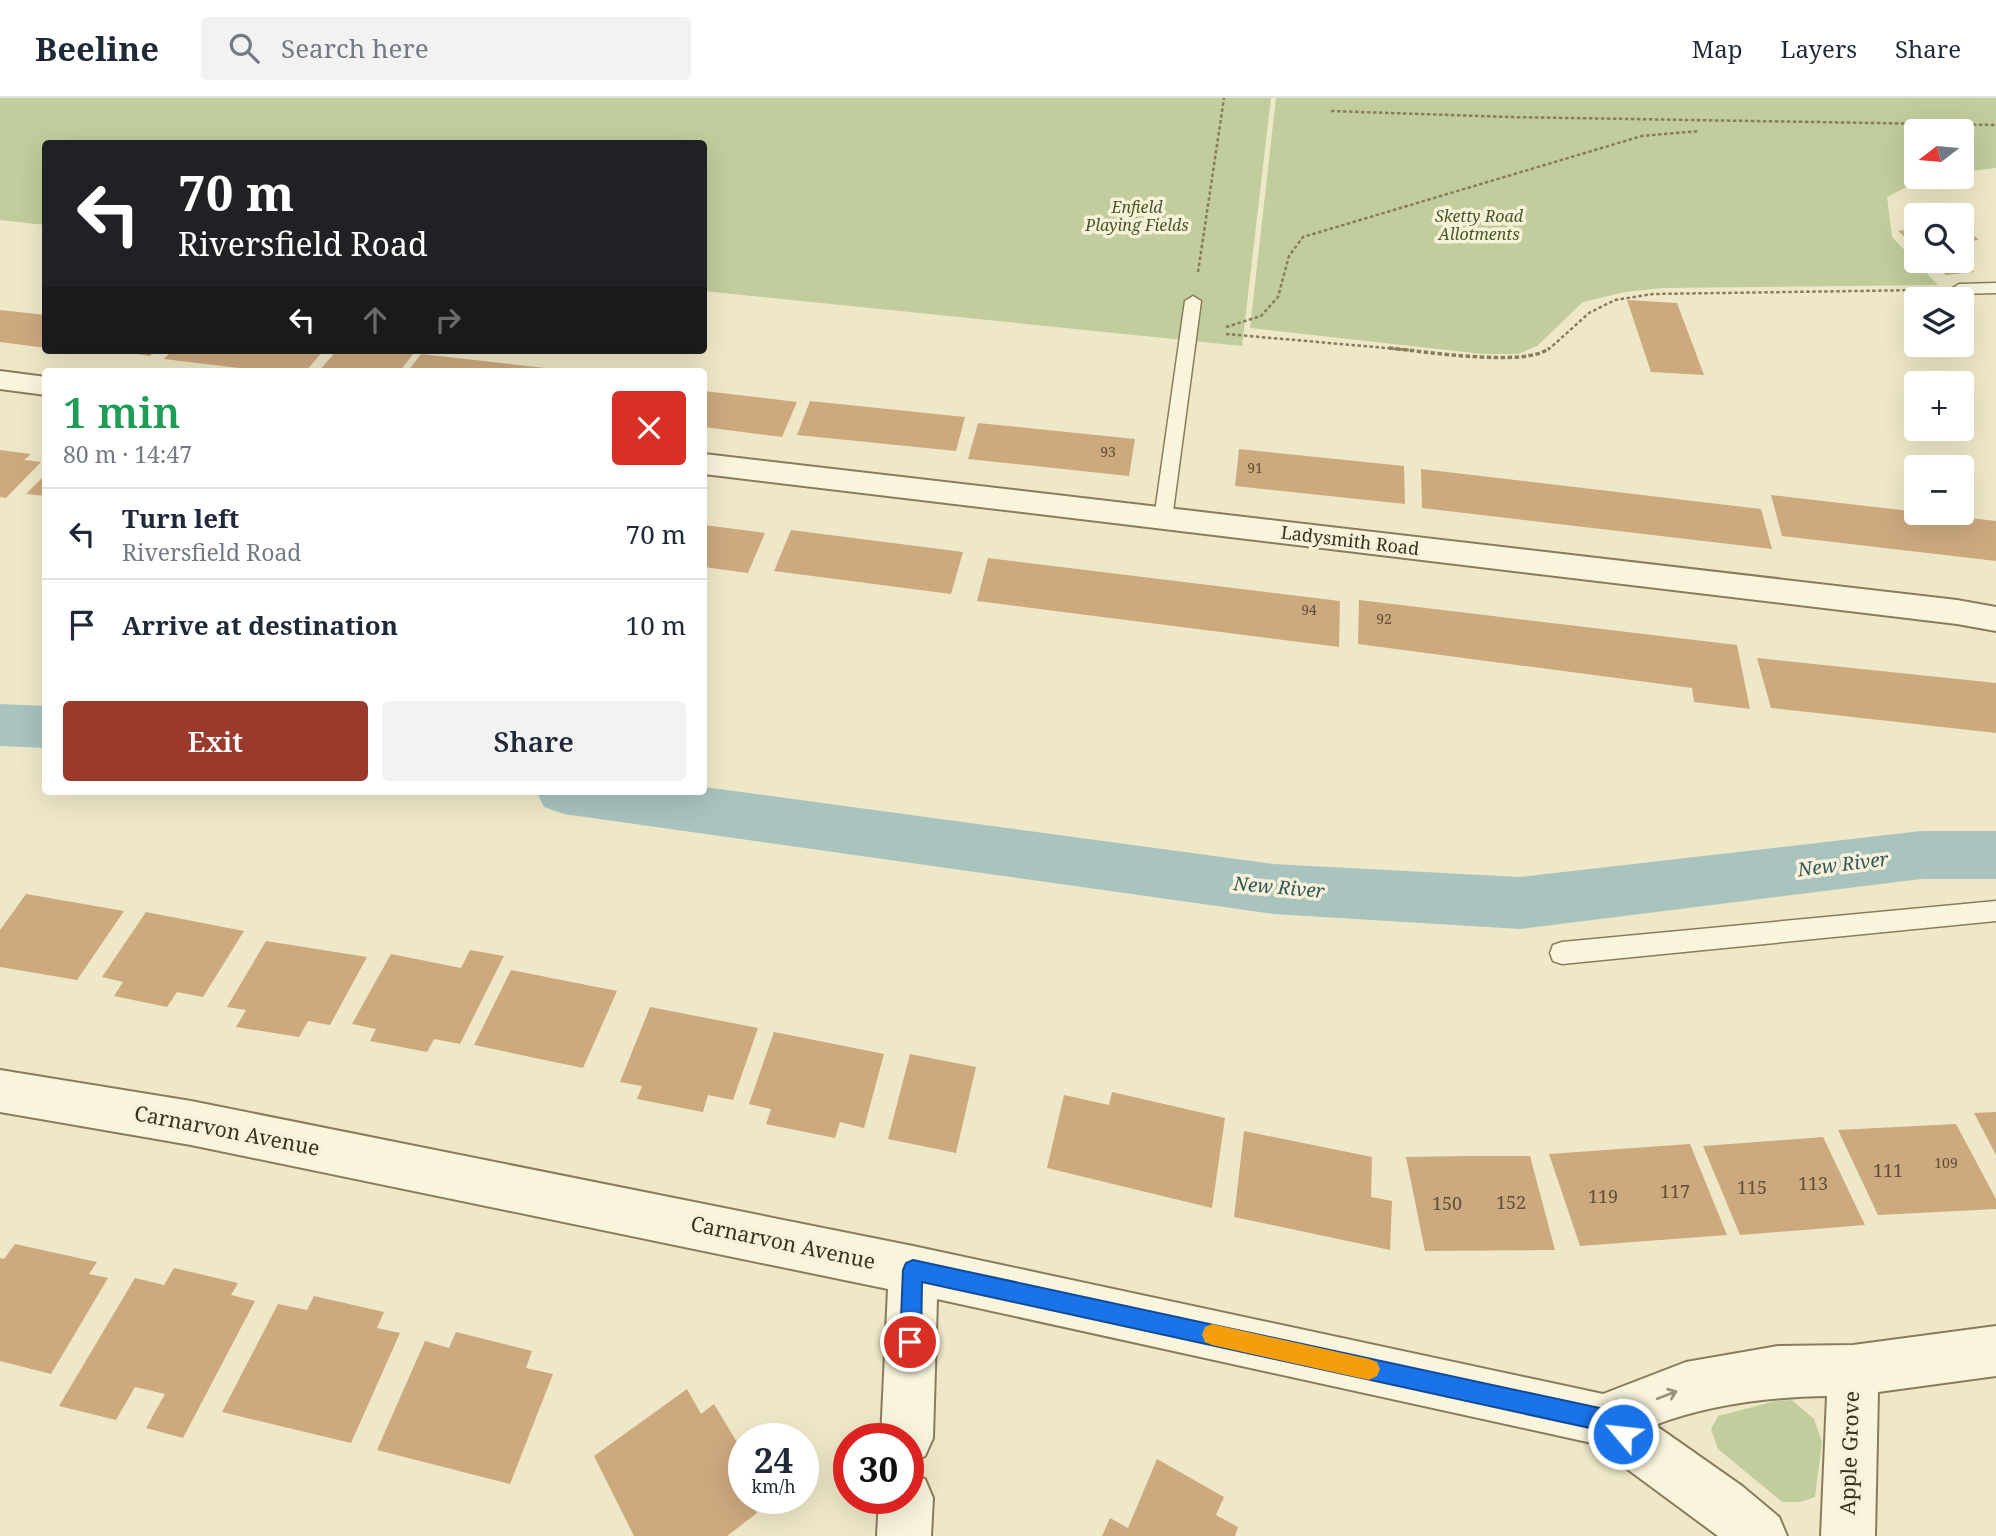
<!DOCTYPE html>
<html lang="en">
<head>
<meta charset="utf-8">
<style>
  :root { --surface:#fff; --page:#f2f2f3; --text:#1f2937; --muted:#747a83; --line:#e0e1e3; --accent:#9a3a2d }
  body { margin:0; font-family:"Noto Serif",serif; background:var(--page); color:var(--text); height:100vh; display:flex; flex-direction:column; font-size:26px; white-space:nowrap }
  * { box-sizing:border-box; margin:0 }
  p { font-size:23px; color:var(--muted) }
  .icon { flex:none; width:38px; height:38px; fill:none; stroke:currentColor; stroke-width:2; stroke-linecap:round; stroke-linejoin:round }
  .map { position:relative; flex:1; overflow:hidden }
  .panel { position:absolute; left:42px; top:270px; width:665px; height:427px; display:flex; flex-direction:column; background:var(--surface); border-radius:7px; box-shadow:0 7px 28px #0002 }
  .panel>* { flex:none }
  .top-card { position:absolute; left:42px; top:42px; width:665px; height:214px; border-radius:7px; box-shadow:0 7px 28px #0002; background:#202124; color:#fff; overflow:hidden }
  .needle { width:46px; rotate:254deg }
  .fabs { position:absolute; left:1904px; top:21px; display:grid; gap:14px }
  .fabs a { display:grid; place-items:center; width:70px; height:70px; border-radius:7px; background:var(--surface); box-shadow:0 7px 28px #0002; font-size:35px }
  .speed { position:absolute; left:728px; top:1325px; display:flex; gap:14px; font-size:35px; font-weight:700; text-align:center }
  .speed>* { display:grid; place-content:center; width:91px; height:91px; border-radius:50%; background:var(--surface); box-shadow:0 7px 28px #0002; line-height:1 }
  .speed small { font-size:18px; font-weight:400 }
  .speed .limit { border:10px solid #d22; background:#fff; color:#111 }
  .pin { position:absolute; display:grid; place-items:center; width:60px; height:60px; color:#fff; margin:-30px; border:4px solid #fff; border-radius:50%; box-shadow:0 2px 7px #0007 }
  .me { position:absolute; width:77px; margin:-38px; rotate:298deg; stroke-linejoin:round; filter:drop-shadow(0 0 5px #0008) }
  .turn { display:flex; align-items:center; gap:24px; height:147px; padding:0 21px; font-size:32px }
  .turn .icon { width:91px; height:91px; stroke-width:2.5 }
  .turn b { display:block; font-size:49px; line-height:60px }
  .lanes { display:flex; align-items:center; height:66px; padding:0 21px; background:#0003; justify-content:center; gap:35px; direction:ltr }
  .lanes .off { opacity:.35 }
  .round { display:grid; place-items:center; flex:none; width:74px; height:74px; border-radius:7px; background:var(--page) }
  .summary { display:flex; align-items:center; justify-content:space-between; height:119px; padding:0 21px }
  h1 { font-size:42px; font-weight:600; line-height:52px; color:#1e9e55 }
  .button { display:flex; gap:14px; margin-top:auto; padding:14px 21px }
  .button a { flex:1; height:80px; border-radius:7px; background:var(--accent); color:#fff; font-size:28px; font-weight:600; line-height:80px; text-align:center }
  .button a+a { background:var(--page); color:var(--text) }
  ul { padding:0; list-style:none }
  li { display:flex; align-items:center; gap:21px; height:91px; padding:0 21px; border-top:2px solid var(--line) }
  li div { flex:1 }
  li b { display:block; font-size:26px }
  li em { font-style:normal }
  header { display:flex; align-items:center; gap:42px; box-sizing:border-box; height:98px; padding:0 35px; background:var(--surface); border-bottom:2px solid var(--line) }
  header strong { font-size:33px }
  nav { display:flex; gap:38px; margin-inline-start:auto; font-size:24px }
  .search { width:490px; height:63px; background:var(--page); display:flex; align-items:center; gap:18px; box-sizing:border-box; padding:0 24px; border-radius:7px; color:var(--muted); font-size:26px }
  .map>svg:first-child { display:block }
  .green { fill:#c1cd9c }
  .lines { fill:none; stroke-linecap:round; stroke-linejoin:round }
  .canal { fill:#a9c3bf; fill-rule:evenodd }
  .building { fill:#cda97e }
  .lane-casing { stroke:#8b7b5d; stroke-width:3 }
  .street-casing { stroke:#8b7b5d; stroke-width:4 }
  .path-far1 { stroke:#8b7b5d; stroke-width:2.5; stroke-dasharray:3.5 2.5; stroke-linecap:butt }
  .path { stroke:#8b7b5d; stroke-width:3.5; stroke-dasharray:4.5 2.5; stroke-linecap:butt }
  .lane { fill:#f9f4dc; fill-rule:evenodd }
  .street { fill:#f9f4dc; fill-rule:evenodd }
  .oneway { stroke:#9a927e }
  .route { fill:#1a73e8; stroke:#114b97; stroke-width:2 }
  .slow { fill:#f59e0b }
  .labels { text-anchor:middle; stroke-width:7; stroke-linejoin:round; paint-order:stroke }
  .number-label { font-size:14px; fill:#604f38 }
  .far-park-label { font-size:16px; font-style:italic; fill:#455827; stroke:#f6f1d8 }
  .street-label { font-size:18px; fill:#3c3120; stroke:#f6f1d8 }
  .near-number-label { font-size:18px; fill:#604f38 }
  .water-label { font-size:19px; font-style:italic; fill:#30585b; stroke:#f6f1d8 }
  .near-street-label { font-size:21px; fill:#3c3120; stroke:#f6f1d8 }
</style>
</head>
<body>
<header>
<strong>Beeline</strong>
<div class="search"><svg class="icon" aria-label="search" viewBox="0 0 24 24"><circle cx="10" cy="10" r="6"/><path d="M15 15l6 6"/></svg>Search here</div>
<nav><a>Map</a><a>Layers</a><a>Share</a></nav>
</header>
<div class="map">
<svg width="1996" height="1438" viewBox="0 0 1996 1438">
  <rect width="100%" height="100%" fill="#efe8c8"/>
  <g class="green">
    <polygon points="0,0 1271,0 1242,248 704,193 704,46 46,46 45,127 0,122"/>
    <polygon points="1276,0 1996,0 1996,70 1962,74 1962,33 1916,33 1916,79 1926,79 1887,99 1892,139 1938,187 1663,190 1625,194 1583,204 1537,248 1518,256 1483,256 1250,230"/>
    <polygon points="1792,1302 1814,1321 1822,1344 1815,1399 1800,1404 1782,1404 1718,1351 1711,1331 1718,1318 1776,1303"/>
  </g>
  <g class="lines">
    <g class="canal">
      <polygon points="0,606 46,608 46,650 0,648"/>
      <polygon points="704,689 1273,766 1520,779 1921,733 1996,733 1996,781 1921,781 1520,831 1273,816 564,716 544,709 536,693 704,693"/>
    </g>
  </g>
  <g class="building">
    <polygon points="1962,128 1979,142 1962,144"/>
    <polygon points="1916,131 1916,149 1898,133"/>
    <polygon points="1931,163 1962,163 1974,174 1946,177"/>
    <polygon points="1627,202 1677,205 1704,277 1651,274"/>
    <polygon points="0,212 46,217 46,250 0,244"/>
    <polygon points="112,252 155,252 150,258"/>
    <polygon points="172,252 324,252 306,273 265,273 164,261"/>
    <polygon points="337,252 416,252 400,273 319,273"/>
    <polygon points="421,256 554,271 554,273 408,273"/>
    <polygon points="704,293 797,304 782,339 704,329"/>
    <polygon points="810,303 965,319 956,353 797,337"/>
    <polygon points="978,325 1135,341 1129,378 968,361"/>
    <polygon points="1239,351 1404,368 1405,406 1235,388"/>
    <polygon points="0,352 31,356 24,362 41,364 6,400 0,399"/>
    <polygon points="1421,371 1761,411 1772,451 1422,410"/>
    <polygon points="46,376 46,398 26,396"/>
    <polygon points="1771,397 1996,423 1996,463 1782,438"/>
    <polygon points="704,427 765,435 748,475 704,469"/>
    <polygon points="791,432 963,454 951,496 774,473"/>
    <polygon points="988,460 1340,503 1339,549 977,503"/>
    <polygon points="1359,502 1737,547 1750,611 1694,604 1692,590 1358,546"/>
    <polygon points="1757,560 1996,585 1996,635 1771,610"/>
    <polygon points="26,796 124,813 77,882 0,869 0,832"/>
    <polygon points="146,814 244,833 203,899 177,894 167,909 114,898 123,884 102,879"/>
    <polygon points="266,843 367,859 330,927 308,923 299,939 236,929 246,912 227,909"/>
    <polygon points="470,852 504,858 460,946 434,941 427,954 370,943 376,931 352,926 391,856 461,870"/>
    <polygon points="511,872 617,893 583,970 474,947"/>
    <polygon points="650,909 758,930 733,1002 708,997 703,1014 637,1001 642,988 620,984"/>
    <polygon points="774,934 884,956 864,1030 840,1024 835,1040 766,1026 771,1011 749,1006"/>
    <polygon points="910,956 976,969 956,1055 888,1041"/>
    <polygon points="1112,994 1225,1020 1212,1110 1047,1070 1064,997 1109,1007"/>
    <polygon points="1996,1014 1996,1057 1974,1015"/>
    <polygon points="1956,1026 1996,1101 1996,1111 1878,1117 1838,1032"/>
    <polygon points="1244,1033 1372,1059 1371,1099 1392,1103 1390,1152 1234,1119"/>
    <polygon points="1823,1039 1865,1127 1740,1137 1703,1048"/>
    <polygon points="1690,1046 1727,1137 1580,1148 1549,1056"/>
    <polygon points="1467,1058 1530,1058 1555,1152 1425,1153 1406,1059"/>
    <polygon points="15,1146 97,1164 89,1176 108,1180 51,1276 0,1263 0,1160 4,1161"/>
    <polygon points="174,1170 238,1185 231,1197 255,1203 183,1340 146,1330 165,1296 135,1289 116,1322 59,1308 135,1180 164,1187"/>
    <polygon points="314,1198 384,1214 377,1230 400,1235 351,1345 222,1314 278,1206 307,1212"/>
    <polygon points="456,1234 532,1253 526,1270 553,1276 510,1386 377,1352 425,1243 449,1250"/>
    <polygon points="687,1291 701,1316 714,1306 744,1356 744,1400 748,1400 757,1415 727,1438 634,1438 594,1358"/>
    <polygon points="1157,1361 1224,1399 1216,1417 1238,1429 1235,1438 1102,1438 1110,1420 1128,1430"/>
  </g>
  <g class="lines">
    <g class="lane-casing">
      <g id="lane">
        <polygon points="1996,185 1996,195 1959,196 1951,191 1959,186"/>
        <polygon points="1193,198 1201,203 1172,421 1170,425 1156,425 1154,421 1185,203"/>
        <polygon points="1996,803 1996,823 1562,866 1553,863 1550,855 1553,847 1562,844"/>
      </g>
    </g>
    <g class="street-casing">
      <g id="street">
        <polygon points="0,273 46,279 46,297 0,291"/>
        <polygon points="704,356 1957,502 1996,509 1996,533 1957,526 704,376"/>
        <path d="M0,972l191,31 722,145 690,148 83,-32 92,-16 75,-1 143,-19v50l-118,16 -3,144h-54l6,-140c-59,1 -117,8 -172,29l87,61 37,31 8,19h-69l-126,-93 -655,-144 -4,139 -8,18 -17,8v-26h-27l7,-149 -697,-144 -191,-33z"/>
        <polygon points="908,1374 925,1381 933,1400 931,1438 877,1438 879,1400 908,1400"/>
      </g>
    </g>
    <g class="path-far1">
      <polyline points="1331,13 1509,19 1996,27"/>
      <polyline points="1198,174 1224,0"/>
      <polyline points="1226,229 1261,218 1278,199 1289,158 1303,139 1642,38 1699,33"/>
      <polyline points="1226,236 1409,252"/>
      <polyline points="1548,252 1589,215 1615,202 1653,196 1924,192"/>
    </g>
    <path class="path" d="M1389,250c33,3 138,20 160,0"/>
    <use href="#lane" class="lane"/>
    <use href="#street" class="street"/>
  </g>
  <defs><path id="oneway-shaft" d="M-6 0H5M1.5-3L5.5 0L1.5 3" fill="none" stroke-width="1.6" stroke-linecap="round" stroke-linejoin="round" transform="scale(1.75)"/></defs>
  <use class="oneway" href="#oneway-shaft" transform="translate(1667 1297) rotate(-21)"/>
  <polygon class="route" points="913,1162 1604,1311 1631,1328 1634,1336 1631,1344 1623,1347 1599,1332 922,1184 921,1244 918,1251 910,1254 903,1251 900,1244 903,1172 906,1165"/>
  <polygon class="slow" points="1212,1226 1369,1261 1377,1264 1380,1271 1377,1278 1369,1282 1212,1247 1205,1244 1202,1237 1205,1229"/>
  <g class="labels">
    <g class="number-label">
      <text x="1108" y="359">93</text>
      <text x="1255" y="375">91</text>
      <text x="1309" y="517">94</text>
      <text x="1384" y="526">92</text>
      <text x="1946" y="1070">109</text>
    </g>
    <g class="far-park-label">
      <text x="1137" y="115">Enfield<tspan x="1137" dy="18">Playing Fields</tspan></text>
      <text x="1479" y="124">Sketty Road<tspan x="1479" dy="18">Allotments</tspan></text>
    </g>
    <g class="street-label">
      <text transform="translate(1350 443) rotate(7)" y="6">Ladysmith Road</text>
    </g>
    <g class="near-number-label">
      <text x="1888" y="1079">111</text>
      <text x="1813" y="1092">113</text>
      <text x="1752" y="1096">115</text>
      <text x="1675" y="1100">117</text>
      <text x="1603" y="1105">119</text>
      <text x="1511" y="1111">152</text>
      <text x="1447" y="1112">150</text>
    </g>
    <g class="water-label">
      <text transform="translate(1843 766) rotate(-7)" y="7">New River</text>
      <text transform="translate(1279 789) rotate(5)" y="7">New River</text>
    </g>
    <g class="near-street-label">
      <text transform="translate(227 1033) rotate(11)" y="7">Carnarvon Avenue</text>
      <text transform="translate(783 1145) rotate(12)" y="7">Carnarvon Avenue</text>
      <text transform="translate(1850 1355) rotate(-88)" y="7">Apple Grove</text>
    </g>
  </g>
</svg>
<div class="fabs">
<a><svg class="needle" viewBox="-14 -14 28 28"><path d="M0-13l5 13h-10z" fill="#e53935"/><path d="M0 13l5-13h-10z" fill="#747a83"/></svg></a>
<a><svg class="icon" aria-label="search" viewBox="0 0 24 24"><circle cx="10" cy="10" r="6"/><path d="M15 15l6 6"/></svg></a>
<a><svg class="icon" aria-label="layers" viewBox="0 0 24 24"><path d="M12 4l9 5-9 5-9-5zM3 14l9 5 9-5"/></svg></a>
<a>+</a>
<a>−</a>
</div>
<div class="speed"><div>24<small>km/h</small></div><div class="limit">30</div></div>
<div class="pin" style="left:910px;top:1244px;background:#d93025"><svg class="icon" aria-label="arrive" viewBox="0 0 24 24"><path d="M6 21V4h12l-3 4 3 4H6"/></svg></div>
<svg class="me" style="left:1623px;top:1336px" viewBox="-20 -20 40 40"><circle r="17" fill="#1a73e8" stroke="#fff" stroke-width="3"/><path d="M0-11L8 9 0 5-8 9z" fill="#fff"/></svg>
<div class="top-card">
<div class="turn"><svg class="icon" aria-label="left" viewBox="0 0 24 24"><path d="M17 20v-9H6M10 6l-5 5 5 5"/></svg><div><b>70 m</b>Riversfield Road</div></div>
<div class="lanes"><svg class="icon" aria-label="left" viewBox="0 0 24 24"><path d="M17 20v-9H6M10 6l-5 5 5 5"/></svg><svg class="icon off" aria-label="ahead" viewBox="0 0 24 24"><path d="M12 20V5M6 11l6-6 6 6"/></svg><svg class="icon off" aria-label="right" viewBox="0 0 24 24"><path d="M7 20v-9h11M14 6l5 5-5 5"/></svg></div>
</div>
<section class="panel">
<div class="summary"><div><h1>1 min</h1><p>80 m · 14:47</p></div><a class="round" style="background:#d93025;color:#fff"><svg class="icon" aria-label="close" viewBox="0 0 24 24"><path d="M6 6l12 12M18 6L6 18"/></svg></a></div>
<ul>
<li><svg class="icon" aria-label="left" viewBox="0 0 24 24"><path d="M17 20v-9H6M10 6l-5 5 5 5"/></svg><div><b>Turn left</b><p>Riversfield Road</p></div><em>70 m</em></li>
<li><svg class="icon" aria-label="arrive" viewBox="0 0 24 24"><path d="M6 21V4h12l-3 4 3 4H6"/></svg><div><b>Arrive at destination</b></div><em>10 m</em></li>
</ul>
<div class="button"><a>Exit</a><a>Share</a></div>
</section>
</div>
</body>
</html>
